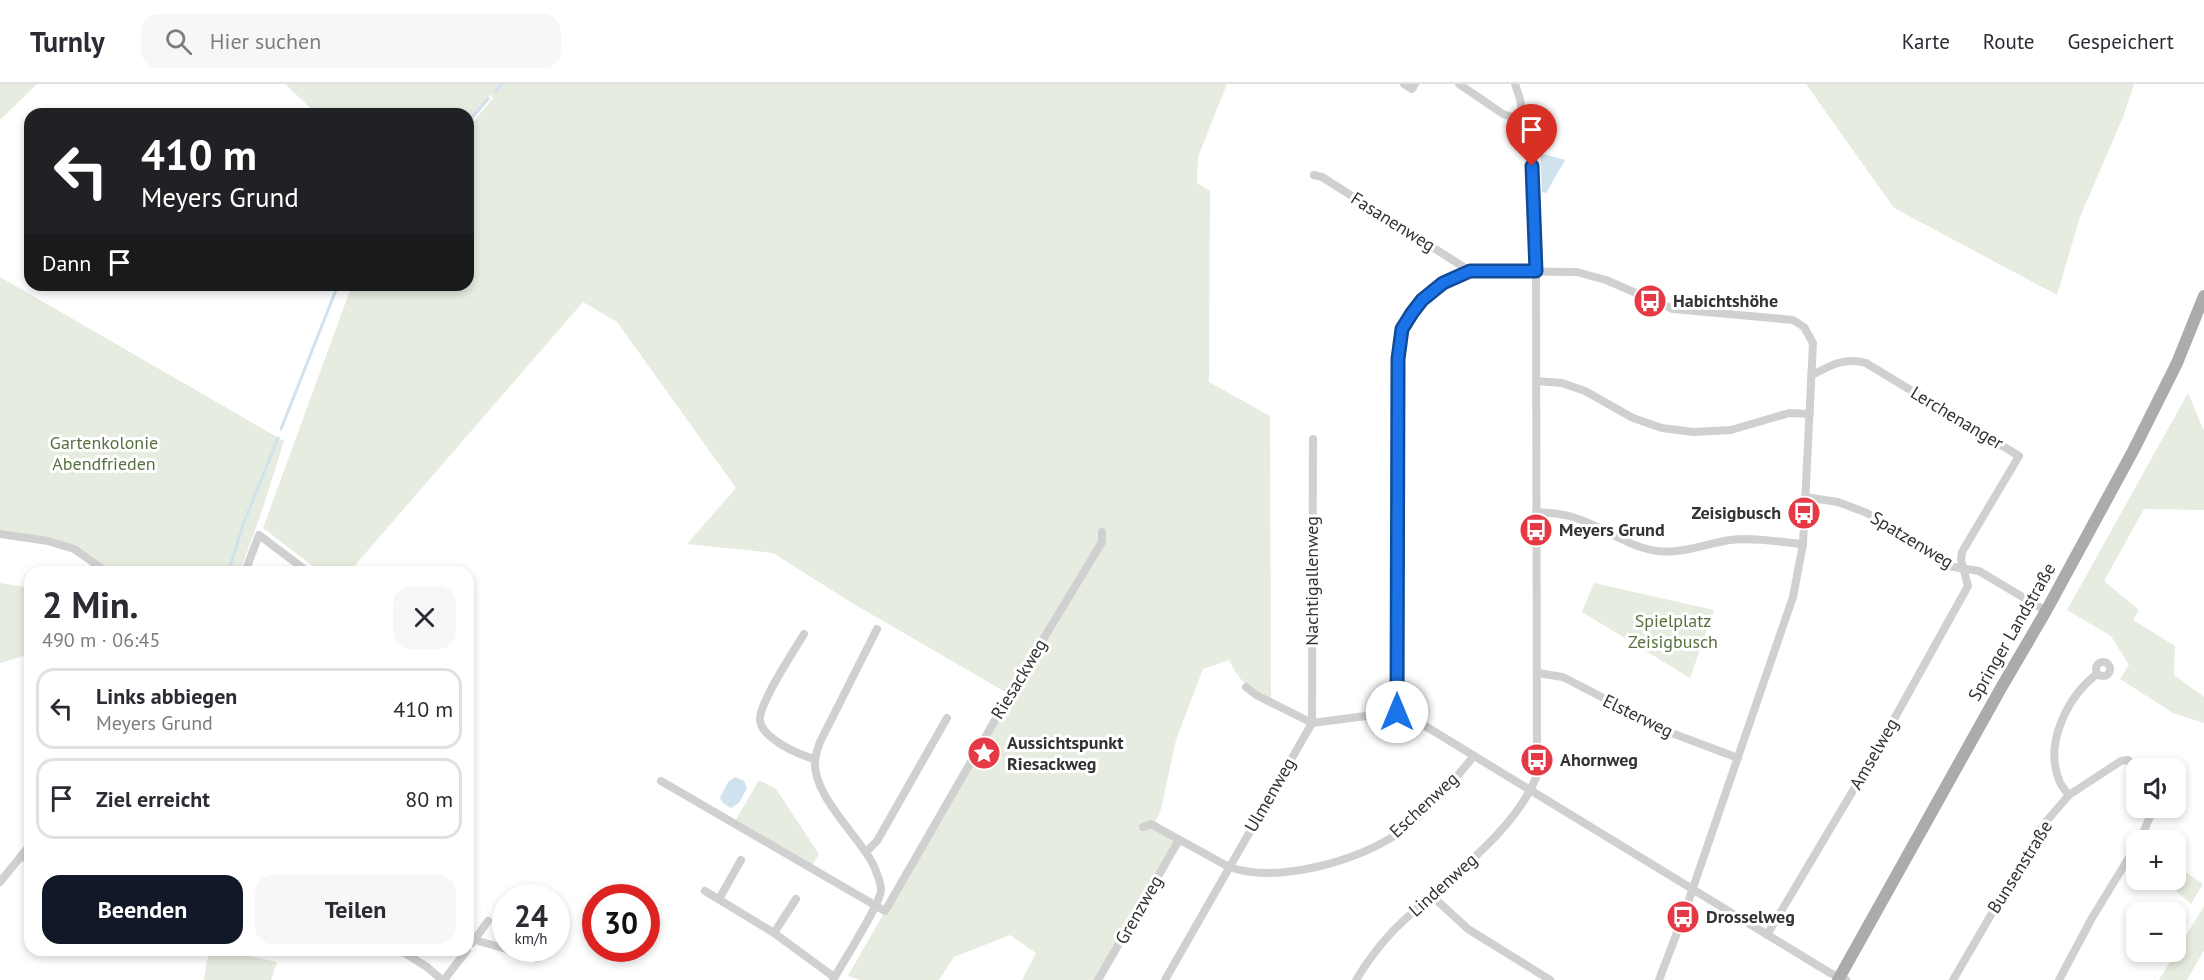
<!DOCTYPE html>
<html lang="de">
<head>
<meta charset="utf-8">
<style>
  :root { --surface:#fff; --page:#f7f7f7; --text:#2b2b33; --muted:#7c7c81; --line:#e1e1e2; --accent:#111827 }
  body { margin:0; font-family:"PT Sans",sans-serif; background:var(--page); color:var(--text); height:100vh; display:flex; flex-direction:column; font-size:22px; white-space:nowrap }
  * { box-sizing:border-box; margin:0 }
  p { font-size:20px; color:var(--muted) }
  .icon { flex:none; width:33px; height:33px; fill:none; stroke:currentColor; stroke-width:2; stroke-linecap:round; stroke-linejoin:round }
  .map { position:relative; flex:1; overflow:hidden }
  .drawer { position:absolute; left:24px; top:482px; width:450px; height:390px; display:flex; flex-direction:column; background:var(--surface); border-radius:18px; box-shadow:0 3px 9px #0003 }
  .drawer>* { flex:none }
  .guide { position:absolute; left:24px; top:24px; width:450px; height:183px; border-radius:18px; box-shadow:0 3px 9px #0003; background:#202124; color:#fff; overflow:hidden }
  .controls { position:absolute; left:2126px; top:674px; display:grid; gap:12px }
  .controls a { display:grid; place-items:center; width:60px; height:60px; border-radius:12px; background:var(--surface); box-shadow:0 3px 9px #0003; font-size:30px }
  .speed { position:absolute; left:492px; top:800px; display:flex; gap:12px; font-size:30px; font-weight:700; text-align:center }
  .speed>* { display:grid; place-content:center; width:78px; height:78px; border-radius:50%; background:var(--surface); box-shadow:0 3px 9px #0003; line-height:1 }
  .speed small { font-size:15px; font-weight:400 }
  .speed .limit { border:9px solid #d22; background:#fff; color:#111 }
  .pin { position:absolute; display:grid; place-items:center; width:51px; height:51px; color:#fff; margin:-62px -26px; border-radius:50% 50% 50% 0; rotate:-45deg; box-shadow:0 0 6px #0007 }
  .pin .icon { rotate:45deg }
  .me { position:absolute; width:66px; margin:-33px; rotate:0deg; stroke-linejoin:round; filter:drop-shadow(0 0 4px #0008) }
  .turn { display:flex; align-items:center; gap:21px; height:126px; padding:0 18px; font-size:27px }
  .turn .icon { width:78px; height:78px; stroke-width:2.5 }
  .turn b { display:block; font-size:42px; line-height:51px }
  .then { display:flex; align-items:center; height:57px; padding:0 18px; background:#0003; gap:12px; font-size:22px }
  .round { display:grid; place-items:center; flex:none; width:63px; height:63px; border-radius:18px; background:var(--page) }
  .head { display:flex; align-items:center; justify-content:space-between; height:102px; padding:0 18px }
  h1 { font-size:36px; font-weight:700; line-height:45px }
  .primary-button { display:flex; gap:12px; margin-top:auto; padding:12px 18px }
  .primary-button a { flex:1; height:69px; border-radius:18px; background:var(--accent); color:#fff; font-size:24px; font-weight:700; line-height:69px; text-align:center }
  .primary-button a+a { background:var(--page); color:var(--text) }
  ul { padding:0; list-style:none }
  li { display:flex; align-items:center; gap:18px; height:81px; margin:0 12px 9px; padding:0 6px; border:3px solid var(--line); border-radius:18px }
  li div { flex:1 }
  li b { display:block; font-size:22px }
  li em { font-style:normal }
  header { display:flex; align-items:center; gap:36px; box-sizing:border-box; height:84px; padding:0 30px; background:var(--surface); border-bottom:2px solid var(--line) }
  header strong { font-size:28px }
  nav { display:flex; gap:33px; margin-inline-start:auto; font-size:21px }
  .search { width:420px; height:54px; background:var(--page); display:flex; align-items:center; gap:15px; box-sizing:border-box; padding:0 21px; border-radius:18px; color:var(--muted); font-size:22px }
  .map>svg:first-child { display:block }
  .green { fill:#e6ecdf }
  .water { fill:#cfe2ee }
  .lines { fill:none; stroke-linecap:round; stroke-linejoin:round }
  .stream { stroke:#cfe2ee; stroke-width:3 }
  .street { stroke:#d0d0d0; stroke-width:8 }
  .primary { stroke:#ababab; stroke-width:12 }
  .route-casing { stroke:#114b97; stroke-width:15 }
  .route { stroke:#1a73e8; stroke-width:10 }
  .labels { text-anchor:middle; stroke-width:6; stroke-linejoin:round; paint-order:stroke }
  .street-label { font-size:18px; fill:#333; stroke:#fff }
  .poi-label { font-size:18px; font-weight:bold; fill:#333; stroke:#fff; text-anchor:start }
  .park-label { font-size:18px; fill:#56703f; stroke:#fff }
</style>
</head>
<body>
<header>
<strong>Turnly</strong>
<div class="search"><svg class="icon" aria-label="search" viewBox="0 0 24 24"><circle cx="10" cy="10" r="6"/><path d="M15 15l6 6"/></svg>Hier suchen</div>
<nav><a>Karte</a><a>Route</a><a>Gespeichert</a></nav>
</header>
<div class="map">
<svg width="2204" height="896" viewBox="0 0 2204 896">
  <rect width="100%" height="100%" fill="#fff"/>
  <g class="green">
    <polygon points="0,0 37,0 0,36"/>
    <path d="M285,0h942l-29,73 -1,26 13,8 -1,191 61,34 1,287c-21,-14 -31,-20 -42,-43l-26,9 -27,71 -15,69 -7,16 25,15 -81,140h-76l14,-27 -26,-18 -56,22 -15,23h-79l-12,-4 161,-282 -157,-91 -79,-50 -86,-9 49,-56 -119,-166 -34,-20 -233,269h-31l-56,-43 89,-243h116v-157l25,-30 -4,-4 1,5 -22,26v-11h-151z"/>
    <polygon points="1806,0 2134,0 2123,33 2080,133 2057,211 1894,124"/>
    <polygon points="0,193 284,357 262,427 240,487 107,487 73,465 0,450"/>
    <polygon points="2188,309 2204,347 2204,426 2144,425 2104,497 2139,526 2133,536 2175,562 2174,591 2204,613 2204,639 2173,629 2120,595 2129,581 2111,552 2067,526"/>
    <polygon points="0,499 30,504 30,570 0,579"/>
    <polygon points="1594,499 1714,526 1690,594 1582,528"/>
    <polygon points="759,696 776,705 819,770 810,785 734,739"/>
    <polygon points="2187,789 2203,800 2191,820 2176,807"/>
    <polygon points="2204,822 2204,866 2187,896 2159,896"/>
    <polygon points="211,866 222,866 277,878 271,896 204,896 207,877"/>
  </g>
  <g class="water">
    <polygon points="1540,69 1565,76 1546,109 1542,108"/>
    <polygon points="735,693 744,697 747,704 739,719 731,724 723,719 720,714 728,698"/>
  </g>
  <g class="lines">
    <g class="stream">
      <polyline points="496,7 502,0"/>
      <polyline points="468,38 488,15"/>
      <polyline points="281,345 338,201"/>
      <polyline points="228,488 244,438 278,354"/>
    </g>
    <g class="street">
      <polyline points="1404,0 1412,5 1415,0"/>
      <polyline points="1459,0 1503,30 1525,37"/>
      <polyline points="1314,91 1322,93 1470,187"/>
      <polyline points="1536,297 1562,299 1585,307 1633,334 1662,344 1693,348 1731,346 1789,329 1810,330"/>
      <polyline points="1805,413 1838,418 1867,429 1948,482 1979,487 2046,527"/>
      <path d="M1536,428c16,1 31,2 45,8 27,10 48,27 76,31 26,3 48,-7 73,-11 23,-3 49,2 73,4"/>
      <polyline points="0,450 48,457 74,465 107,488"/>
      <polyline points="245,488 259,451 308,488"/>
      <path d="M804,550c-9,15 -47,72 -44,87 3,18 39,34 55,38"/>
      <circle cx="2103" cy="585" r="7"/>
      <polyline points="1538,589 1563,593 1669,648 1738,674"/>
      <polyline points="1246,603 1256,611 1312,639 1397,628 1417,637 1830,889 1846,896"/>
      <polyline points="1397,628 1398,275 1402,245 1422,216 1443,199 1470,187 1577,188 1606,196 1673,225 1793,236 1804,243 1813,259 1803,460 1793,513 1683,833 1659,896"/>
      <polyline points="661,697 885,827 1010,610 1102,458 1102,448"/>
      <path d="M2069,711c-3,-4 -8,-9 -10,-15 -15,-37 9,-84 38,-106"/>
      <path d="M1143,743l8,-3 78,43c49,17 129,-6 171,-35 27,-19 53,-51 74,-76"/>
      <polyline points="2140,756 2151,730 2151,723"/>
      <polyline points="866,768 877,757 947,634"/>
      <polyline points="22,771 30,778"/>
      <polyline points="0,798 30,761"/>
      <polyline points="705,807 774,849 834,893"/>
      <polyline points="1431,811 1468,845 1550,896"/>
      <polyline points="719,815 741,776"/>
      <polyline points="774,849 796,815"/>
      <path d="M1767,851l106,-178 95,-171 -7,-26 1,-8 57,-96 -153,-93c-21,-6 -35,2 -54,12"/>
      <polyline points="475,856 537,874"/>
      <polyline points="472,859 488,837"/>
      <polyline points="400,866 427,883 442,896"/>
      <polyline points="444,896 467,866"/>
      <path d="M833,896c8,-15 48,-77 48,-90 0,-9 -5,-18 -8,-26 -16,-30 -61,-69 -58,-104 1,-6 3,-13 5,-18l57,-113"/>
      <polyline points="1098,896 1179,756"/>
      <polyline points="1165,896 1312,639 1313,355"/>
      <path d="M1356,896c11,-18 24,-36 39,-51 45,-45 119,-94 142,-154l-1,-504 -4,-105 -12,-67 -5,-15"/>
      <polyline points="1953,896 2044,740 2069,711 2121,677 2128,676 2137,684"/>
      <polyline points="2059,896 2092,834 2136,762"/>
    </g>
    <polyline class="primary" points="1838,896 2001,604 2046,527 2133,367 2177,279 2204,212"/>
  </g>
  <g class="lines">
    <g class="route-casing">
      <polyline id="route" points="1397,628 1398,275 1402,245 1412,229 1422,216 1443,199 1470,187 1536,187 1532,82"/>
    </g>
    <use href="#route" class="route"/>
  </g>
  <defs>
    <g id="bus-disc" transform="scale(1.725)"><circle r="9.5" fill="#e63946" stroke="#fff"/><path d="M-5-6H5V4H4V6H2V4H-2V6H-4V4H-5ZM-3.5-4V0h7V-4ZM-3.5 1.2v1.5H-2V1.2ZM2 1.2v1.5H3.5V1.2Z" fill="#fff"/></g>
    <g id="sight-disc" transform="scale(1.725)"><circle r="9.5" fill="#e63946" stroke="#fff"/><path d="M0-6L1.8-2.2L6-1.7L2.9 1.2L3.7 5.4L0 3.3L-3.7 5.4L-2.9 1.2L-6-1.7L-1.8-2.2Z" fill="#fff"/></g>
  </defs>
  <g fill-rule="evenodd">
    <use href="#bus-disc" x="1650" y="217"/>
    <use href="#bus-disc" x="1804" y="429"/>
    <use href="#bus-disc" x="1536" y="446"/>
    <use href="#sight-disc" x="984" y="669"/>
    <use href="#bus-disc" x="1537" y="676"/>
    <use href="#bus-disc" x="1683" y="833"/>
  </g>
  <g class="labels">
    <g class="street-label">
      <text transform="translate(1393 138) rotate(32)" y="6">Fasanenweg</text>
      <text transform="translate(1957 334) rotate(31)" y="6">Lerchenanger</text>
      <text transform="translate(1912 456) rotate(31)" y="6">Spatzenweg</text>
      <text transform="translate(1312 497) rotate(-90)" y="6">Nachtigallenweg</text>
      <text transform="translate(2012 548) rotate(-60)" y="6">Springer Landstraße</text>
      <text transform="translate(1019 595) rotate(-59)" y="6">Riesackweg</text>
      <text transform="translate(1638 632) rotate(26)" y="6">Elsterweg</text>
      <text transform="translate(1874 670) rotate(-60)" y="6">Amselweg</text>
      <text transform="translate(1270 711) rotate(-60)" y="6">Ulmenweg</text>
      <text transform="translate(1424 721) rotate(-43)" y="6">Eschenweg</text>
      <text transform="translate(2020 783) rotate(-58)" y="6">Bunsenstraße</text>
      <text transform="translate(1443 801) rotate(-42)" y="6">Lindenweg</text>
      <text transform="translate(1139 826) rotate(-60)" y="6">Grenzweg</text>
    </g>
    <g class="poi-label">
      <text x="1673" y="223">Habichtshöhe</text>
      <text x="1781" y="435" text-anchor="end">Zeisigbusch</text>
      <text x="1559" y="452">Meyers Grund</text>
      <text x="1007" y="665">Aussichtspunkt<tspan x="1007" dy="21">Riesackweg</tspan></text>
      <text x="1560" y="682">Ahornweg</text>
      <text x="1706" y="839">Drosselweg</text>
    </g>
    <g class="park-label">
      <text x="104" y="365">Gartenkolonie<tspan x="104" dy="21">Abendfrieden</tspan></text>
      <text x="1673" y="543">Spielplatz<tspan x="1673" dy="21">Zeisigbusch</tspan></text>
    </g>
  </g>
</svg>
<div class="controls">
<a><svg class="icon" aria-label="sound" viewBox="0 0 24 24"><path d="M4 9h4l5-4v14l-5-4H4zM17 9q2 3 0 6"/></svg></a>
<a>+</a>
<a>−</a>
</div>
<div class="speed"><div>24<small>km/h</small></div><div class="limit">30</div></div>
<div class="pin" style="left:1532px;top:82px;background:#d93025"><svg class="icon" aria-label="arrive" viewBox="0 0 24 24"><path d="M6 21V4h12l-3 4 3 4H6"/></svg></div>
<svg class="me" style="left:1397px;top:628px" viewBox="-20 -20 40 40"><circle r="19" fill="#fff"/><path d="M0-13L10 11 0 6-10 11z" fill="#1a73e8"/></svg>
<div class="guide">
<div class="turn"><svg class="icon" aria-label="left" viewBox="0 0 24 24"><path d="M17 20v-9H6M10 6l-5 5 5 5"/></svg><div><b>410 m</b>Meyers Grund</div></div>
<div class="then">Dann<svg class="icon" aria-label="arrive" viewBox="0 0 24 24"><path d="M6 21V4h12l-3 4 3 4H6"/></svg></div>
</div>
<section class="drawer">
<div class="head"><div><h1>2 Min.</h1><p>490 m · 06:45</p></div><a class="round"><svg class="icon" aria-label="close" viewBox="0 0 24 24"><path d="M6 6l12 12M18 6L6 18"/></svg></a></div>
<ul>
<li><svg class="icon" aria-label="left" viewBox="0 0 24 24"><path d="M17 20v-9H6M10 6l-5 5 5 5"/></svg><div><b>Links abbiegen</b><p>Meyers Grund</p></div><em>410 m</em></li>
<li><svg class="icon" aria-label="arrive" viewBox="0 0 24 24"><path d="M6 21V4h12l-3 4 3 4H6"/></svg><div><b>Ziel erreicht</b></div><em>80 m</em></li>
</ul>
<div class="primary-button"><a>Beenden</a><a>Teilen</a></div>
</section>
</div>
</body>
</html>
